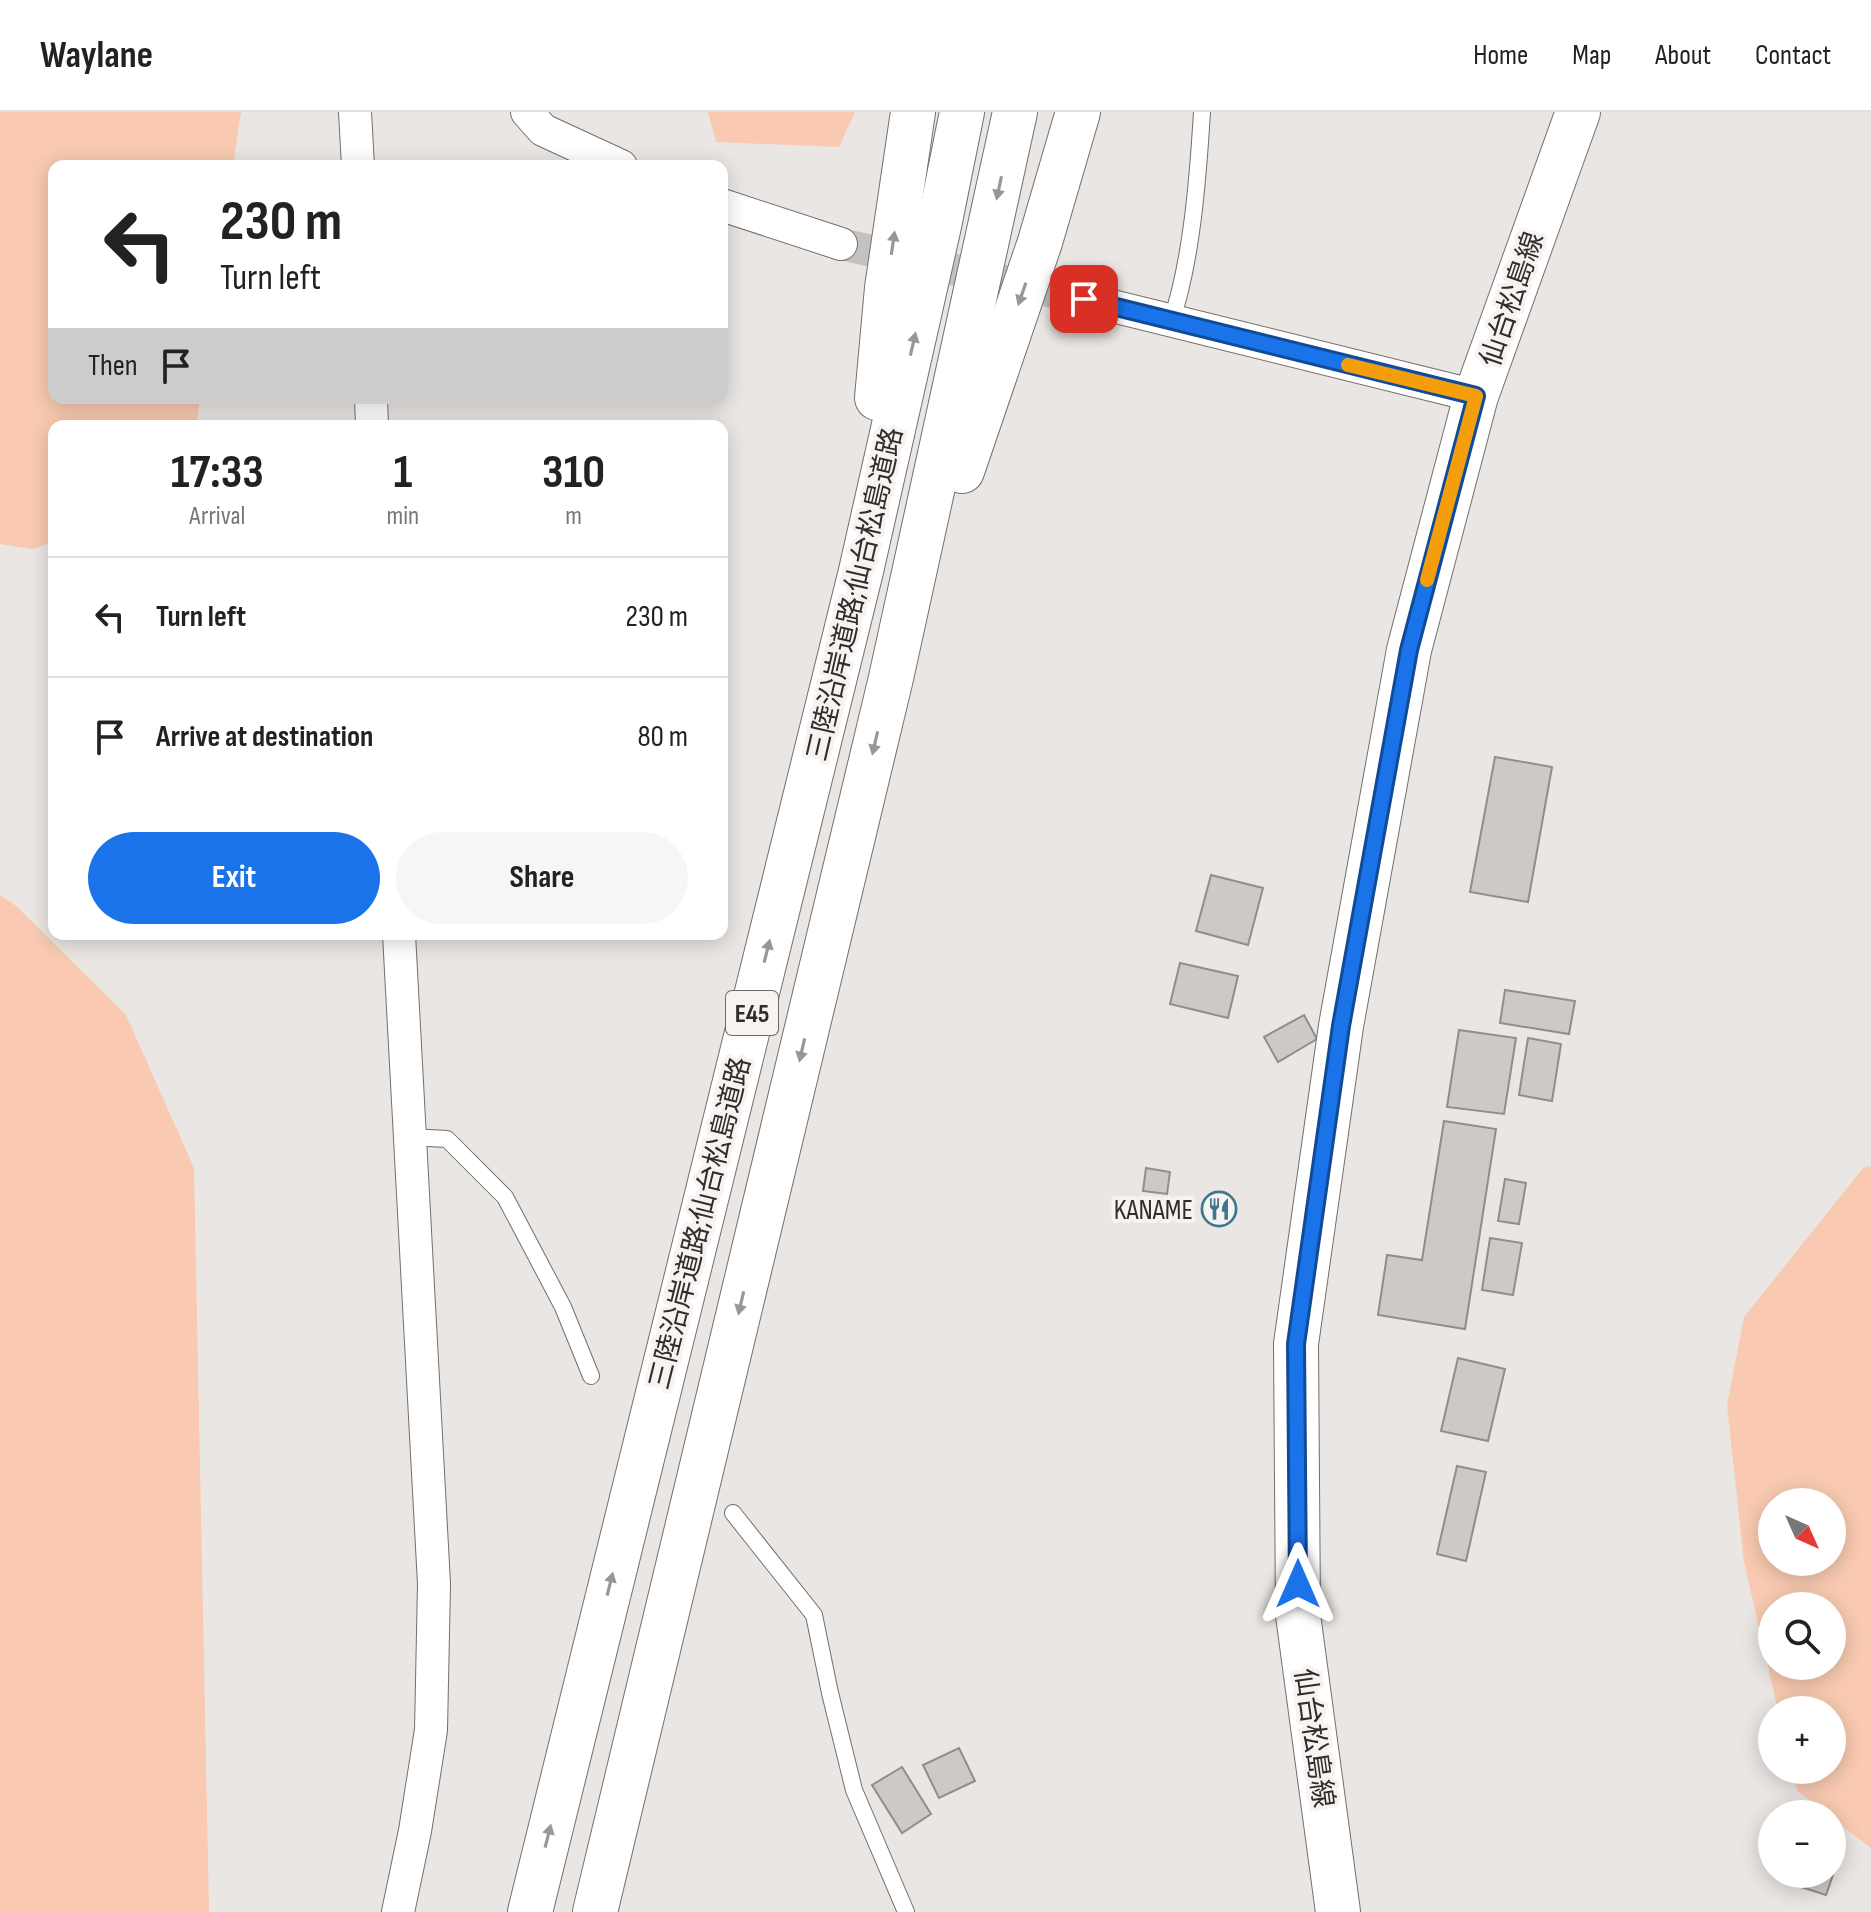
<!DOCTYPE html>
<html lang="en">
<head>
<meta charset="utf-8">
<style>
  :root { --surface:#fff; --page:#f6f6f6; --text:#222; --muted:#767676; --line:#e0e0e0; --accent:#1a73e8 }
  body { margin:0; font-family:"Sofia Sans Condensed","Noto Sans JP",sans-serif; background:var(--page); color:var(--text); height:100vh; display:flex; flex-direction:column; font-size:30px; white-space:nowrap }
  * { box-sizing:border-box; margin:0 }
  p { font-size:26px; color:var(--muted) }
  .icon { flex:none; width:44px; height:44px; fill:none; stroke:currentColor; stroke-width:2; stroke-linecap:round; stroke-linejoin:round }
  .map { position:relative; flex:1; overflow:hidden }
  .panel { position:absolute; left:48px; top:308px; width:680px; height:520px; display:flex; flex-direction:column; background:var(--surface); border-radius:16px; box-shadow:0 4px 20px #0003 }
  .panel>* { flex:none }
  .top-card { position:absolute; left:48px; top:48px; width:680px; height:244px; border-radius:16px; box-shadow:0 4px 20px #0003; background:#fff; color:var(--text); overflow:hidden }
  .needle { width:52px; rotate:135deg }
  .fabs { position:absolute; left:1758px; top:1376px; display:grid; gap:16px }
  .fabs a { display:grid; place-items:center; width:88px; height:88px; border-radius:50%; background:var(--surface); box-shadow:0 4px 20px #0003; font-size:40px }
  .pin { position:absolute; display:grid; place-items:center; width:68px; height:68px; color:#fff; margin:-34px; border-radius:16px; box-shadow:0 4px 12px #0006 }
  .me { position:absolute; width:88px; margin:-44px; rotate:0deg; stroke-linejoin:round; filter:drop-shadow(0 0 6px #0008) }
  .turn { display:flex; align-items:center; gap:28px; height:168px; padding:0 40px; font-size:36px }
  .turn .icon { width:104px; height:104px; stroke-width:2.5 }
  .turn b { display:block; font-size:56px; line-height:68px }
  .then { display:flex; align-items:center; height:76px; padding:0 40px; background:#0003; gap:16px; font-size:30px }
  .eta { display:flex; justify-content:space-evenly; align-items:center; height:136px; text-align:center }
  .eta b { font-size:48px; font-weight:700; line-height:56px }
  .primary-button { display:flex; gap:16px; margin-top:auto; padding:16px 40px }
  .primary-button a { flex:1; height:92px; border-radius:48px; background:var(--accent); color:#fff; font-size:32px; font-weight:700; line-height:92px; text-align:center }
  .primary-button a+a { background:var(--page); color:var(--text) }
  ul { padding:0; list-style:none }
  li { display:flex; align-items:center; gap:24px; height:120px; padding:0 40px; border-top:2px solid var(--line) }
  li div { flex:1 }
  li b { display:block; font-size:30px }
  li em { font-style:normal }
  header { display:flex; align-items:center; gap:48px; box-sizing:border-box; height:112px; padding:0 40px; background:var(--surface); border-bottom:2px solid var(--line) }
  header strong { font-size:38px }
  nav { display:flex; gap:44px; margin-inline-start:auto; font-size:28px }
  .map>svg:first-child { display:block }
  .green { fill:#f9cab1; fill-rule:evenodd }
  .building { fill:#cdc9c7; stroke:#918d8b; stroke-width:2 }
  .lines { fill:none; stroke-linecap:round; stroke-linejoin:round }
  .street-tunnel { stroke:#c5c1bf; stroke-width:32; stroke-dasharray:32 16; stroke-linecap:butt }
  .lane-casing { stroke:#736f6d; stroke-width:18 }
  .street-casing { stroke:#736f6d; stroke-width:34 }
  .primary-casing { stroke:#736f6d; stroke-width:46 }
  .highway-casing { stroke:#736f6d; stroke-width:46 }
  .lane { stroke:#fff; stroke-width:16 }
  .street { stroke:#fff; stroke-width:32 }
  .primary { stroke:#fff; stroke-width:44 }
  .highway { stroke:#fff; stroke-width:44 }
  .oneway { fill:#989696 }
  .route-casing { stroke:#114b97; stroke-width:20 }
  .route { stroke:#1a73e8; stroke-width:14 }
  .slow { stroke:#f59e0b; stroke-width:14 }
  .labels { text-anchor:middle; stroke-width:8; stroke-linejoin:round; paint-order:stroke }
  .shield { fill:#f8f3f1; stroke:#6c6968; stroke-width:2 }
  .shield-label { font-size:26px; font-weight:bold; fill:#302e2d }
  .street-label { font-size:28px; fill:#302e2d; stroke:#f8f3f1 }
  .poi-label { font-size:28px; fill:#302e2d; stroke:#f8f3f1; text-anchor:end }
</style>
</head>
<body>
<header>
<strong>Waylane</strong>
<nav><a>Home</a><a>Map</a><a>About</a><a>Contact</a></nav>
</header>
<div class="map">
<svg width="1871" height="1800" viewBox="0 0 1871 1800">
  <rect width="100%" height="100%" fill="#eae6e3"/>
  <g class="green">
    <polygon points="0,0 241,0 233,54 54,54 54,286 200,286 196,314 54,314 54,430 32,437 0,432"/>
    <polygon points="708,0 855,0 839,35 716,30"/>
    <polygon points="0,783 15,793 126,903 194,1056 209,1800 0,1800"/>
    <path d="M1871,1054v682l-39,-30v-4h-5l-30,-24 -5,-20h40v-60h-54l-34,-148 -17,-157 17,-88 119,-149zM1772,1390h60v60h-60zM1772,1494h60v60h-60z"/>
  </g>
  <g class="building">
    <polygon points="1495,645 1552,655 1528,790 1470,780"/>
    <polygon points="1211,763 1263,776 1248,833 1196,819"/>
    <polygon points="1180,851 1238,864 1228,906 1170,892"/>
    <polygon points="1505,878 1575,889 1569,922 1500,911"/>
    <polygon points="1304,903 1317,927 1278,950 1264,925"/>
    <polygon points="1459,918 1516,926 1504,1002 1447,995"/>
    <polygon points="1528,926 1561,932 1552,989 1519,983"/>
    <polygon points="1444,1009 1496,1017 1465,1217 1378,1203 1387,1143 1422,1148"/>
    <polygon points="1146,1056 1170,1060 1167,1082 1143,1079"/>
    <polygon points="1505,1067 1526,1071 1519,1112 1498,1109"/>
    <polygon points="1490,1126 1522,1131 1513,1183 1482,1178"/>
    <polygon points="1458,1246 1505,1257 1488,1329 1441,1319"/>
    <polygon points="1457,1354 1486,1360 1466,1449 1437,1442"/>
    <polygon points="959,1636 975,1669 939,1686 923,1653"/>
    <polygon points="902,1655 931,1702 902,1721 872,1673"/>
    <polygon points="1798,1762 1833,1763 1826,1783 1795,1773"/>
  </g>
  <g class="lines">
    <polyline class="street-tunnel" points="841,132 1084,187"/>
    <g class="lane-casing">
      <g id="lane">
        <path d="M1171,210c21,-62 27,-145 31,-210"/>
        <polyline points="410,1025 447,1027 505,1085 563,1195 591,1264"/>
        <polyline points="733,1401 814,1503 830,1581 854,1678 906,1800"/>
      </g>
    </g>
    <g class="street-casing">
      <g id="street">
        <polyline points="355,0 358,54"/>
        <polyline points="527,0 543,18 621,54"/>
        <polyline points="722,93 841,132"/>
        <polyline points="1084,187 1476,284"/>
        <polyline points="371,286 372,314"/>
        <polyline points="398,1800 415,1719 431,1618 434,1472 399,822"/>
      </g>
    </g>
    <g class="primary-casing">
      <polyline id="primary" points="1338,1800 1298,1503 1296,1232 1341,914 1409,538 1476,284 1578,0"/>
    </g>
    <g class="highway-casing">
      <g id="highway">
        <polyline points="877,286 887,176 913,0"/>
        <polyline points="962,359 1040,130 1078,0"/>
        <polyline points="530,1800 861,459 939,114 962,0"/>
        <polyline points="595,1800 891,566 1015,0"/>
      </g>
    </g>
    <use href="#lane" class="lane"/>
    <use href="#street" class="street"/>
    <use href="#primary" class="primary"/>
    <use href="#highway" class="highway"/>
  </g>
  <defs><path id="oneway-solid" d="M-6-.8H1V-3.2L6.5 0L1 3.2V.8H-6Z" transform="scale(2)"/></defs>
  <g class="oneway">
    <use href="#oneway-solid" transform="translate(999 76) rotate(102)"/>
    <use href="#oneway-solid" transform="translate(893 131) rotate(-82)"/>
    <use href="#oneway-solid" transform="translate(1022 182) rotate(109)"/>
    <use href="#oneway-solid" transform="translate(913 232) rotate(-77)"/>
    <use href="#oneway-solid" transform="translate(875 631) rotate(103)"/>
    <use href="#oneway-solid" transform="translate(767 839) rotate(-76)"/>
    <use href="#oneway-solid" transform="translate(802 938) rotate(103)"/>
    <use href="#oneway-solid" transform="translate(741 1191) rotate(103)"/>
    <use href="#oneway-solid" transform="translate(610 1472) rotate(-76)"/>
    <use href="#oneway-solid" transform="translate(548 1724) rotate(-76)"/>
  </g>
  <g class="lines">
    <g class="route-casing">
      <polyline id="route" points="1084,187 1476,284 1409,538 1341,914 1296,1232 1298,1472"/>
    </g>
    <use href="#route" class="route"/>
    <polyline class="slow" points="1348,253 1476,284 1427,468"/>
  </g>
  <defs>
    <g id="restaurant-ring" transform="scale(1.8)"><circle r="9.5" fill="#f8f3f1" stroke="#3e7790" stroke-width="1.5"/><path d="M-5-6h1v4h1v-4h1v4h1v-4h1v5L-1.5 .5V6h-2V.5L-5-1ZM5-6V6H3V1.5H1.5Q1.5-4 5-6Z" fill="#3e7790"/></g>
  </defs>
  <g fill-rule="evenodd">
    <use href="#restaurant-ring" x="1219" y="1097"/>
  </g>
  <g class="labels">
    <rect class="shield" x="726" y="879" width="52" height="44" rx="6"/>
    <g class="shield-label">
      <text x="752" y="910">E45</text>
    </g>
    <g class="street-label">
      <text transform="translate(1511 187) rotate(-71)" y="10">仙台松島線</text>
      <text transform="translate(854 482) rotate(-77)" y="10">三陸沿岸道路;仙台松島道路</text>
      <text transform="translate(699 1111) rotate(-76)" y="10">三陸沿岸道路;仙台松島道路</text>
      <text transform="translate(1315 1626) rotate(82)" y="10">仙台松島線</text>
    </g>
    <g class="poi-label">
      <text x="1193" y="1107">KANAME</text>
    </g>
  </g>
</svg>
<div class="fabs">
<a><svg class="needle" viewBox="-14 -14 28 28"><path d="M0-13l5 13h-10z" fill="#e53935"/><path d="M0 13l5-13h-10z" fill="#767676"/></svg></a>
<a><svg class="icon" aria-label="search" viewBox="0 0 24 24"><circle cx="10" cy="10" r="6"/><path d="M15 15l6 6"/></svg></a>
<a>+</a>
<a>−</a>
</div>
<div class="pin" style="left:1084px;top:187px;background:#d93025"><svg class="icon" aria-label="arrive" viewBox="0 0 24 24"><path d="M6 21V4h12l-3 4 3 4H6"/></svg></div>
<svg class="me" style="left:1298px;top:1472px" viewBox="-20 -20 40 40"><path d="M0-17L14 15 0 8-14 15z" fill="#1a73e8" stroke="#fff" stroke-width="4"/></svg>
<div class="top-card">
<div class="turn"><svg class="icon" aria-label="left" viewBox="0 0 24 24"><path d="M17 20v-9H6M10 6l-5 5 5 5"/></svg><div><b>230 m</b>Turn left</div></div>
<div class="then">Then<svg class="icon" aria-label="arrive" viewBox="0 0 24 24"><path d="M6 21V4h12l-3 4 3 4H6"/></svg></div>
</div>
<section class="panel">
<div class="eta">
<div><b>17:33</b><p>Arrival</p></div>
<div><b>1</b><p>min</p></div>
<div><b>310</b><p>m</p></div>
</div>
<ul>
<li><svg class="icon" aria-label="left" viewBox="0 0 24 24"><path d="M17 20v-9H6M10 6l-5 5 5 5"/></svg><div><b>Turn left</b></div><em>230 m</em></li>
<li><svg class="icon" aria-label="arrive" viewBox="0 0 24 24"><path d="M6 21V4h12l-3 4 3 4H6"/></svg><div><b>Arrive at destination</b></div><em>80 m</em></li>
</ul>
<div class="primary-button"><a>Exit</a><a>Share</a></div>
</section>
</div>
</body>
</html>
